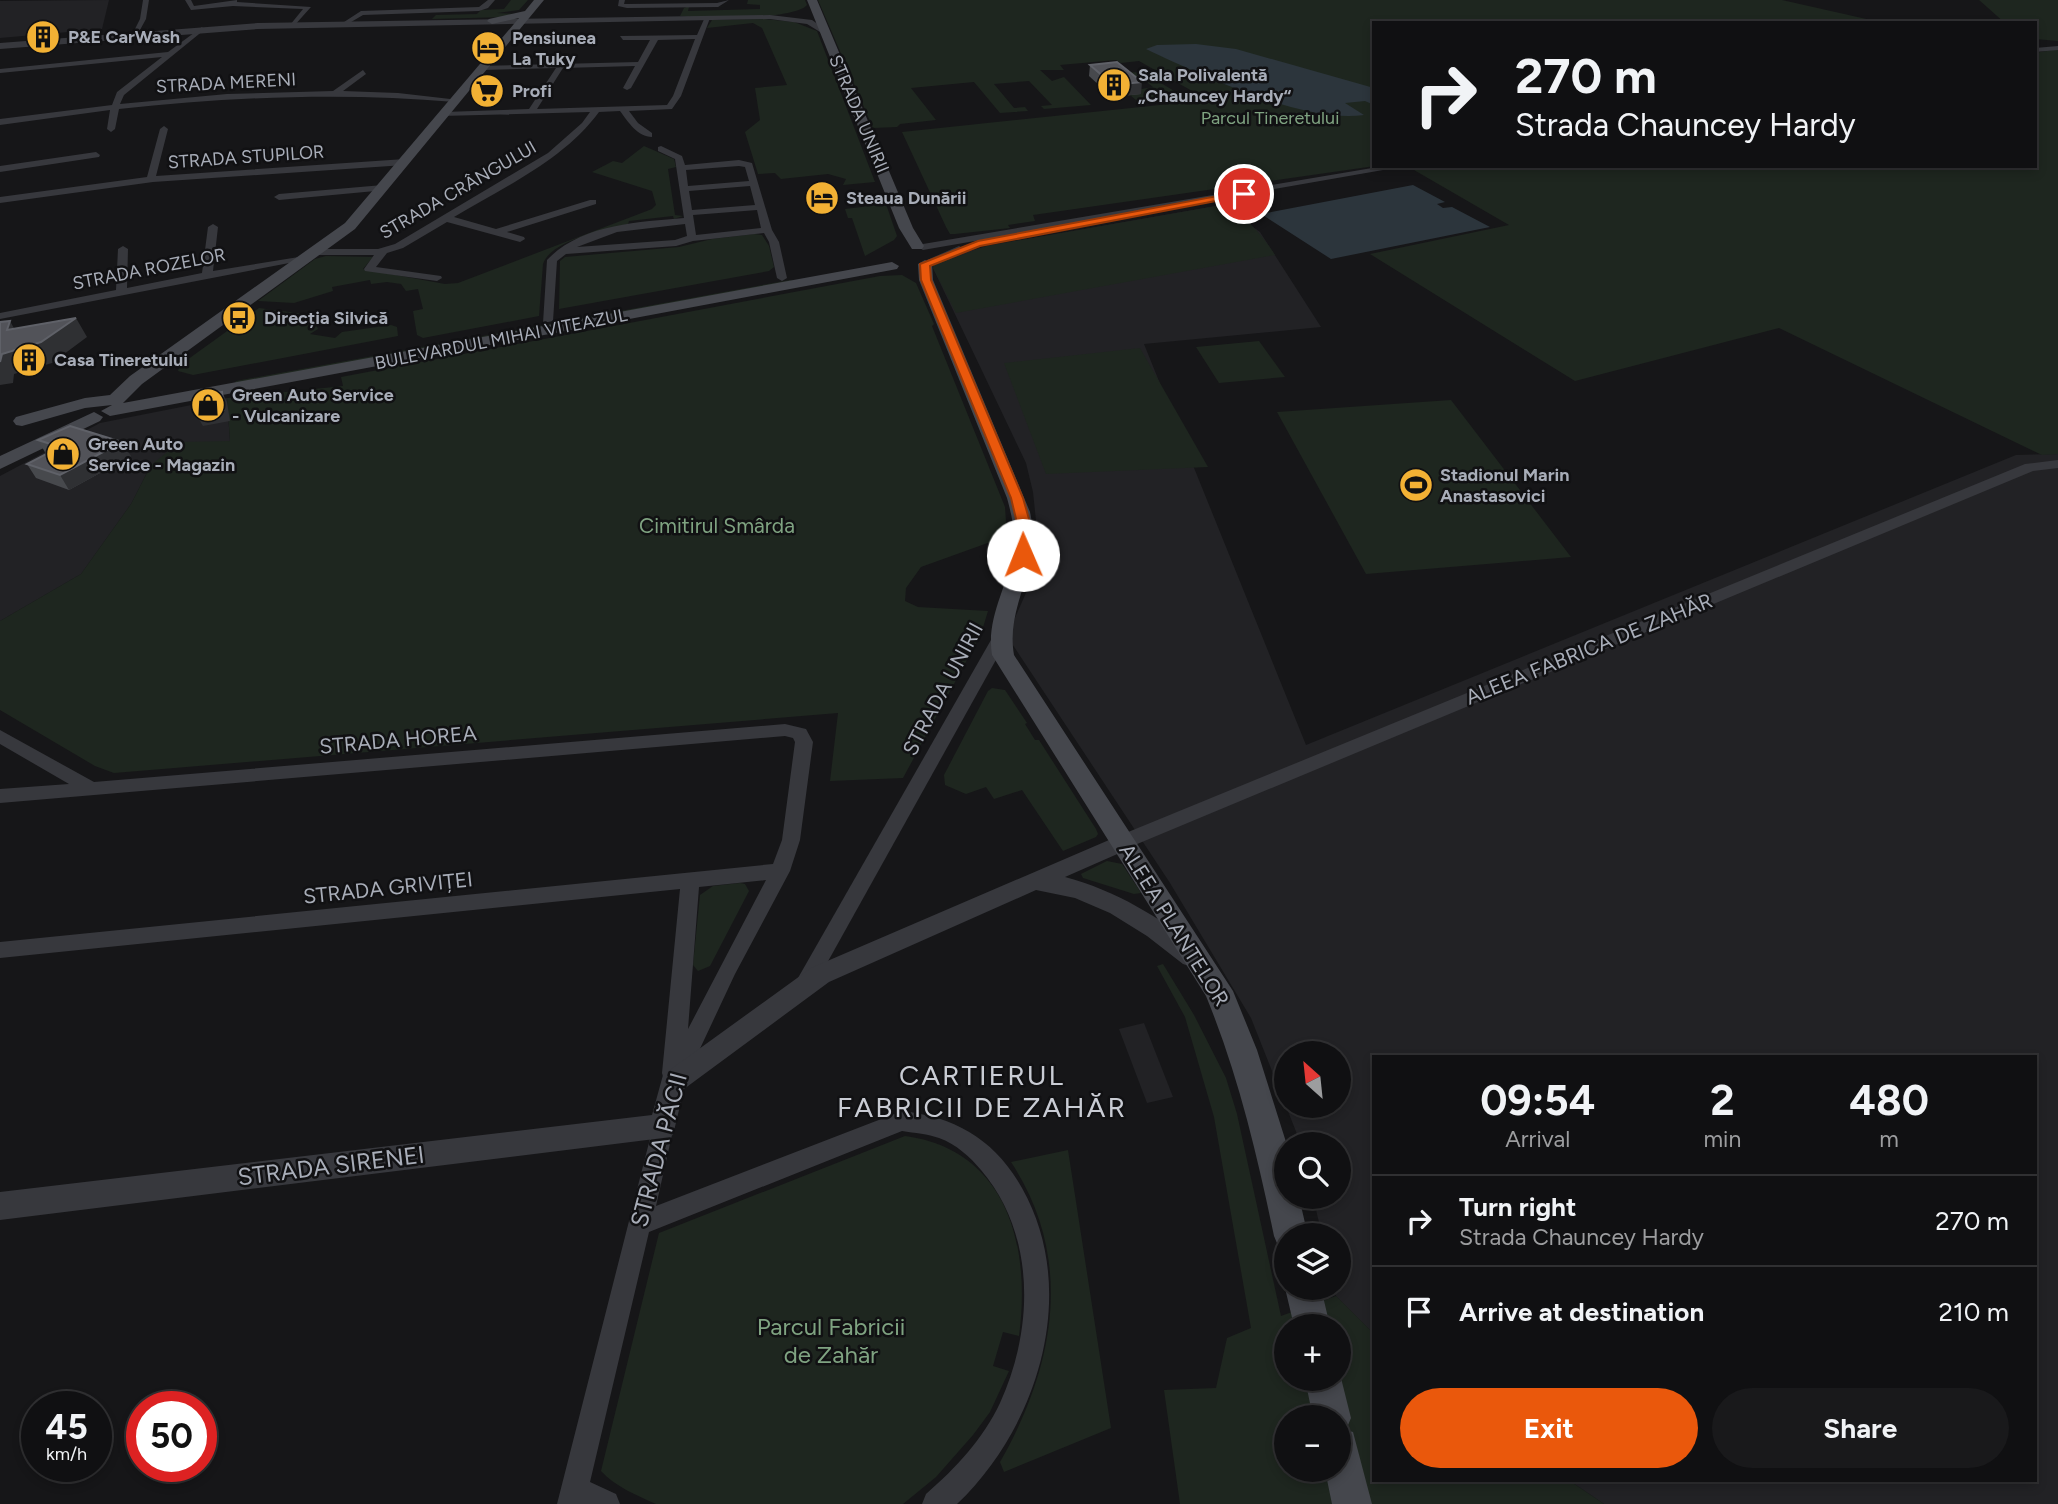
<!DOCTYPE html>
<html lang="en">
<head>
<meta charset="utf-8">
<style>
  :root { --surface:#101012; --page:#19191b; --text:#f1f3f6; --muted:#9c9d9f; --line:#303032; --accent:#ea580c }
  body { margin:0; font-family:Figtree,sans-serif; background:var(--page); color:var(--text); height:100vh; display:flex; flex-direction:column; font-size:26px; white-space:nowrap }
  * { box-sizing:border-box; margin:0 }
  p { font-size:23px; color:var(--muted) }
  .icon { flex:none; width:38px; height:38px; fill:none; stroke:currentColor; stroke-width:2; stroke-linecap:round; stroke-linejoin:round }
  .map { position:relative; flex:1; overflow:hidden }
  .sheet { position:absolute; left:1372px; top:1055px; width:665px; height:427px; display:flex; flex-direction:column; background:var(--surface); border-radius:0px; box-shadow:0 4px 10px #0003,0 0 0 2px var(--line) }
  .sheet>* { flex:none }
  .hud { position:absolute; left:1372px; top:21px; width:665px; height:147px; border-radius:0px; box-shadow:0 4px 10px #0003,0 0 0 2px var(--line); background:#101012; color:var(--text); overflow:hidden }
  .needle { width:46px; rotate:333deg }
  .tools { position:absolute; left:1274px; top:1041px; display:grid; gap:14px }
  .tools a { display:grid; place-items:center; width:77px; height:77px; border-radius:50%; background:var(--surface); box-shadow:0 4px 10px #0003,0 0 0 2px var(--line); font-size:35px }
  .speed { position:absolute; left:21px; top:1391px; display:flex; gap:14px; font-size:35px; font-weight:700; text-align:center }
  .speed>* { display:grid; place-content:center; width:91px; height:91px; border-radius:50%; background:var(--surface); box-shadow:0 4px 10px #0003,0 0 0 2px var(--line); line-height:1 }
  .speed small { font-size:18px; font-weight:400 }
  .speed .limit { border:10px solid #d22; background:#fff; color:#111 }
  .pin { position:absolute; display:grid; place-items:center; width:60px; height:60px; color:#fff; margin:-30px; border:4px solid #fff; border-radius:50%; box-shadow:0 2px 7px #0007 }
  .me { position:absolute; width:77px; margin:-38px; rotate:359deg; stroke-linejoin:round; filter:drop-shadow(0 0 5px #0008) }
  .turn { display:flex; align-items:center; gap:24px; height:147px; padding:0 28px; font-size:32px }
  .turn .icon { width:91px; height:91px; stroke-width:2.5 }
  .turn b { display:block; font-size:49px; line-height:60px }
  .eta { display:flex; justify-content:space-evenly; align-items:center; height:119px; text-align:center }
  .eta b { font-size:42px; font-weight:700; line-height:49px }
  .button { display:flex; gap:14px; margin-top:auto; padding:14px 28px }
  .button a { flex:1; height:80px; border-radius:42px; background:var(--accent); color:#fff; font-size:28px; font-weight:700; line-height:80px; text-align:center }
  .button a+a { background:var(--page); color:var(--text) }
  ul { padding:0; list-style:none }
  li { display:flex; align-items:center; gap:21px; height:91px; padding:0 28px; border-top:2px solid var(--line) }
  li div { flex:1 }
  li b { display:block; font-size:26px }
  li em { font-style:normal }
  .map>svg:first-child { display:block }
  .built { fill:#222225; fill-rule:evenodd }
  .green { fill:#1e261f; fill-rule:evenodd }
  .water { fill:#2c353c }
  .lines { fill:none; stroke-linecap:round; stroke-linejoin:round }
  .minor { fill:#37383d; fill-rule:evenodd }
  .tertiary { fill:#37383d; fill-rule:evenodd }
  .secondary { fill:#45474d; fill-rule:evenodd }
  .wall { fill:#47494d }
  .shaded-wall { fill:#2f3033 }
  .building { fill:#525359; stroke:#5f6168; stroke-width:2 }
  .route { fill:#ea580c; stroke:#983908; stroke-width:2 }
  .labels { text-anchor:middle; stroke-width:5; stroke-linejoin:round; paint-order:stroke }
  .far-poi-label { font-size:18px; font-weight:bold; fill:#a8adb8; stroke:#111113; text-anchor:start }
  .far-street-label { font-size:18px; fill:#a8adb8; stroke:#111113 }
  .far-park-label { font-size:18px; fill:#7fa381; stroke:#111113 }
  .park-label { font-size:21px; fill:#7fa381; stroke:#111113 }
  .street-label { font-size:21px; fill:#a8adb8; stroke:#111113 }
  .near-street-label { font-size:24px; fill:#a8adb8; stroke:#111113 }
  .near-park-label { font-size:24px; fill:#7fa381; stroke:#111113 }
  .near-neighbourhood-label { font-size:28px; letter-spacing:2px; fill:#c9ccd4; stroke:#111113 }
</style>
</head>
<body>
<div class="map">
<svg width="2058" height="1504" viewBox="0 0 2058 1504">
  <rect width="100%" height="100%" fill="#161618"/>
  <g class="built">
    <polygon points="109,0 102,29 0,38 0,1"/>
    <path d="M1216,206l9,1 35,25 61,95 -177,17 162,401 710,-290 42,-1v1050h-454l-34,-23 465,-1v-423h-661v277l-38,-38 -2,-8h5v-52l-17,-1 -9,-38h26v-53h-38l-50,-126 -81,-135 -163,-247 26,-59 5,-37 -5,-48 -7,-29 -93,-195 1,-3 22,-10 31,-9zM1286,1054h53v52h-53z"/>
    <polygon points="227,398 230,441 151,465 131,504 81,574 0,621 0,476 100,423"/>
    <polygon points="1144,1023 1173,1097 1147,1103 1119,1029"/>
  </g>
  <g class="green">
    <polygon points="511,0 528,0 519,10 497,13 516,14 507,17 432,19 436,15 477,14 481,10 504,9"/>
    <path d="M748,0h57l2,5c-12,15 -105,14 -127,11l4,-8 5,-2h38l-38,1 -1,4 72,-2v-4l-13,-1z"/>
    <polygon points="818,0 1782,0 1884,23 1374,23 1375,166 1033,215 1035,221 1008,225 1010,228 955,234 950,234 946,227 902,132 1208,100 1139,61 1121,63 1116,60 1060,65 1064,70 1040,70 1052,81 1064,77 1091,105 1044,109 1041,106 1052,105 1029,81 994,84 1014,108 1025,107 1028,111 1000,113 974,82 911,88 936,120 900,124 897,127 873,128"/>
    <polygon points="1979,0 2058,0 2058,41 2035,39 2035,23 2005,23"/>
    <polygon points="764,19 794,22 817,31 875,182 843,185 846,179 828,174 781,179 775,173 758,174 745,132 760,120 755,88 787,85 762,28 753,23 707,28 712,20"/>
    <polygon points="2058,49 2058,454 2042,455 1779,328 1575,381 1370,254 1509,225 1414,170 1435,166 2035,166 2035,53"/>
    <polygon points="1142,72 1144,73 1181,95 1136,100 1130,95 1136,90 1153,87 1139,76 1121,77 1116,73"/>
    <path d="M644,146l30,13 2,8 -8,2 7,46 8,1 -9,3 -1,-3 -44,5 -1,3c-23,6 -77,16 -85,40l-4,52 -116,22 -6,-3 -4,-24 10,-2 -5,-20 -12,2 -5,-7 -14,-2 -16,2 -1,-4 -38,7 1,4 -39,12 -36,-2 57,-42 11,-3 47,1 -10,12 82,15 13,-1 194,-74 4,-4 -4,-14 -60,-19 21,-11 9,2z"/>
    <polygon points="886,204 897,236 894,240 865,256 852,218 848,218 845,209"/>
    <path d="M1216,206c26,3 46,29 59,49l-319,58 -23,-45 1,-3 53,-19z"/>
    <polygon points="754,234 762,235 769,246 774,267 769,271 559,309 560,261 565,257 679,247 712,239"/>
    <polygon points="902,275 916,283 934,324 932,326 1005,507 1007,536 921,567 906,588 905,601 918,607 988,611 981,634 903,778 830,781 838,713 114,773 95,766 0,710 0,621 81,574 131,504 151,465 180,442 230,441 227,398 343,386 341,377 880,276"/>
    <polygon points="790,280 793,281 234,384 236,381"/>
    <polygon points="259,308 312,315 318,329 310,334 335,338 342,332 391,325 397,327 398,336 193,375 178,371 180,365"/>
    <polygon points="1259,341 1285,377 1219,383 1196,347"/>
    <polygon points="1140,348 1208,467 1046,474 1004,363"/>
    <polygon points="1451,400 1571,557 1366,574 1277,412"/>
    <polygon points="992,688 1005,690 1027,723 1025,724 1035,740 1039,740 1096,829 1098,834 1096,837 1063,851 1022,790 994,799 986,787 966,794 945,785 944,775 988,691"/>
    <polygon points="1107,861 1122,864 1141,893 1134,894 1083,878 1081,874"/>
    <polygon points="740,883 745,884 749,891 710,966 698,971 693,965 700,895 713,886"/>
    <path d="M1163,964l31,51 32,63 11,36 44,202 55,-20 38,38v146l196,1 34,23h-424l-16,-114 52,-2 11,-50 24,-10 -37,-211 -29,-100 -28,-51zM1286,1326h53v53h-53zM1286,1418h53v52h-53z"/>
    <path d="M905,1136c103,14 126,111 114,200l-16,-4 -10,34 16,5 -19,41 -17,23 -37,42 -33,27h-247c-20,-9 -40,-17 -55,-33l58,-238z"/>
    <path d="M1068,1150l43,278 -107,44 -4,-10c55,-96 75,-203 11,-300z"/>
  </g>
  <g class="water">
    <path d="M1196,44l40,5 138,39v17l-9,-4 -20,2 19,12c-59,9 -163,-40 -218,-66l11,-4z"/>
    <polygon points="1413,185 1445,202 1437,204 1443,208 1452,207 1490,227 1331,259 1261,214"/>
  </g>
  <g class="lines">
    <g class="minor">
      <polygon points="143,0 149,0 146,19 135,39 131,37 140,19"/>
      <polygon points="185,0 191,0 194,6 237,0 237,2 311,7 293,27 290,25 303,9 233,6 191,10"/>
      <polygon points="488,0 495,0 488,8 479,11 363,15 346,25 341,24 361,11 479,7"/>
      <polygon points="619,0 625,0 624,4 627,4 717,3 729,0 718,7 627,8 618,6"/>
      <path d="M705,17l5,1 -29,78 -9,13 -43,2 9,12 14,10v4c-14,0 -24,-15 -32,-26l-21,1c-35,48 -95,75 -145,105l42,12 94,-29h6v4l-89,28 17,5 1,2 -5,3 -73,-20 -44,26 -16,5 -11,14 65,9 1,2 -5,3 -72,-10 -1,-2 10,-14h-58l-5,-3 5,-3h62l17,-5 153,-91 34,-30 8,-11 -149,4 3,-4 85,-3 27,-41 -74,2 -3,-4 159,-4 12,-22h-27l-3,-4 77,-1zM695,39l-22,57 -6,9 -130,4 26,-41 72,-2 -12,22 4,2 4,-2 27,-48z"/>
      <path d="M202,27l2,3 -80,65 -4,9 107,-10 106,-3 30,-21 3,4 -23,17 55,2 61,7 -4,2c-113,-10 -224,-5 -336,7l-4,20 -4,3 -4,-3 3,-19 -110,15v-6l112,-14 5,-13 45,-35 -162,16v-4l168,-17z"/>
      <polygon points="2058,46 2058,50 2035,52 2035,48"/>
      <polygon points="164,126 168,129 156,176 405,159 409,162 405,165 153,182 0,203 0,197 147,177 160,129"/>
      <path d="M661,146l21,10 3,9 54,-5 13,3 20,67 7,12 8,36 -5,3 -5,-3 -8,-36 -5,-9 -71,8 -17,5 -110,8 -9,7 -4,60 -10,2 4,-63c34,-36 91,-38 137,-42l-9,-59 -17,-8v-4zM739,166l6,1 4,14 -61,5 -2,-16zM750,186l5,19 -63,5 -3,-19zM757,210l4,18 -65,7 -3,-20zM685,224l2,12 -12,4 -98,7 40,-15z"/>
      <polygon points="96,152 100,155 99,157 0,172 0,166"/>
      <polygon points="1384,166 1406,166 923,250 918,247 923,244"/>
      <polygon points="383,185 388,188 386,190 279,200 274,197 279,194"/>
      <polygon points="213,224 218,227 213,271 305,256 310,259 0,319 0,313 116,290 118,249 123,246 128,249 127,288 202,273 208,227"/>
      <polygon points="959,246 964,249 963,251 932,263 927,260"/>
      <polygon points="2058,460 2058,468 2033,471 1130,847 1116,847 1114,842 1116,837 2025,464"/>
      <polygon points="999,635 1007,640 812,990 805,993 798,990 795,984 798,978 991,640"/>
      <path d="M785,724l21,5 7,13 -13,98 -10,31 -55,103 -53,113 -8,3 -8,-3 -4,-14 18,-184 -680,69v-16l773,-78 9,-24 13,-98 -2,-4 -8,-2 -785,67v-14l69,-5 -69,-40v-14l94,52zM766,880l-78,149 11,-142z"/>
      <path d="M902,1111c54,6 93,29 120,77 58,103 17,238 -65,316h-35l4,-10c30,-26 57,-55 74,-91 34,-74 36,-169 -19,-233 -11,-13 -25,-26 -42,-32 -11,-4 -24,-5 -37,-7l-253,101 -59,250 26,12 4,10h-63l98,-385 8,-3 8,3 3,7 -18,80z"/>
    </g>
    <g class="tertiary">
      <polygon points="770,15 812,20 829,32 825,35 807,24 770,19 258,29 0,49 0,43 258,23"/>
      <path d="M1123,834l8,2 3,6 -3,6 -66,29c52,14 94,40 136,73l3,7 -3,7 -9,3 -9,-3 -36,-28 -37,-23 -35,-15 -39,-8 -207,92 -145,107 -11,46 -10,3 -663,82v-28l652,-77 11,-40 148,-107z"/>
    </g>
    <g class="secondary">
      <polygon points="534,0 544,0 355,229 142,384 123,403 892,262 899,266 897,269 110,416 101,411 112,405 85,408 22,426 16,425 13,421 16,417 85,398 110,395 130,376 345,223 519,18 492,24 487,21 489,19 525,11"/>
      <polygon points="807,0 817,0 913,228 924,246 922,249 912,249 899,228"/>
      <path d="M925,260l7,4 1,16 97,232c13,58 -25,91 -16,143l219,336 24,59 29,92v55h13l9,39h-22v15l-7,-3 -5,-12c-17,-82 -36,-162 -68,-240l-214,-341c-6,-37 15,-67 21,-102 3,-19 -1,-37 -6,-55l-88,-218 -1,-16z"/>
      <polygon points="94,412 103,417 100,421 0,469 0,456"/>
      <polygon points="1286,1286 1286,1288 1321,1288 1330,1326 1294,1326 1285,1288"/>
      <polygon points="1339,1370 1351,1418 1346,1430 1353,1432 1372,1504 1332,1504 1325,1470 1339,1470 1339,1418 1313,1418 1305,1379 1339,1379"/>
    </g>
  </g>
  <g class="wall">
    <polygon points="1090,65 1141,94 1112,97 1089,76"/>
    <polygon points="38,440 131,456 69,490 36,478 27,464 46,454"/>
  </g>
  <g class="shaded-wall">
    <polygon points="1142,82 1141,94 1112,97 1113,85"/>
    <polygon points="76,318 87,337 52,363 14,374 13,383 0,385 0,362 10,321 21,341"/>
    <polygon points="222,392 227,402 230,421 203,426 197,416"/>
    <polygon points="122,442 131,456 69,490 60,475"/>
  </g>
  <g class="building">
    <polygon points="1117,62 1142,82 1113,85 1090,65"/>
    <polygon points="76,318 41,342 2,354 0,362 0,322 10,321 7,330"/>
    <polygon points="222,392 224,410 197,416 195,397"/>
    <polygon points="70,426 122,442 60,475 27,464 60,447 38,440"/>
  </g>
  <polygon class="route" points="1244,191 1247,195 980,246 930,266 931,280 1023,498 1029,519 1030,555 1028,557 1019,557 1016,519 1011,498 921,280 920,264 978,241"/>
  <defs>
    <g id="building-disc" transform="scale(1.75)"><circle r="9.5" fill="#f2b134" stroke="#111113"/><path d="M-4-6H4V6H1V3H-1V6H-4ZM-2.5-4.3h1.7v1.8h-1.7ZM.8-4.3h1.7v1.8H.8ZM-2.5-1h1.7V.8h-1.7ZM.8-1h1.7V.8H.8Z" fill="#111"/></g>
    <g id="hotel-disc" transform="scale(1.75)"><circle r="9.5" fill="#f2b134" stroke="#111113"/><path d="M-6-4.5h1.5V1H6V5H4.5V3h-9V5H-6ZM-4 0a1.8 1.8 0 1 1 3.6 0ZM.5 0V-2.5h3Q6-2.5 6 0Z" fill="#111"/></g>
    <g id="supermarket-disc" transform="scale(1.75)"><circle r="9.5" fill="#f2b134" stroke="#111113"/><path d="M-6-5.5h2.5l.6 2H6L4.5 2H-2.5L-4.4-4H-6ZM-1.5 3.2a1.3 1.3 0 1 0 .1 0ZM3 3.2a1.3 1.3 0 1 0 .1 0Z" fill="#111"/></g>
    <g id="bus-disc" transform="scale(1.75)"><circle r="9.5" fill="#f2b134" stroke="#111113"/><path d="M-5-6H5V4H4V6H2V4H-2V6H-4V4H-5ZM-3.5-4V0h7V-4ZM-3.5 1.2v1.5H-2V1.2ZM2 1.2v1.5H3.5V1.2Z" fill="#111"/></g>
    <g id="shop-disc" transform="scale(1.75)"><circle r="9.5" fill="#f2b134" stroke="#111113"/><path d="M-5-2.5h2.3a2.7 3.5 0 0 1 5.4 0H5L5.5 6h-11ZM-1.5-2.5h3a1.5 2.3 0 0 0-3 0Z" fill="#111"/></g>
    <g id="stadium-disc" transform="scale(1.75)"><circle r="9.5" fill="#f2b134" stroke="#111113"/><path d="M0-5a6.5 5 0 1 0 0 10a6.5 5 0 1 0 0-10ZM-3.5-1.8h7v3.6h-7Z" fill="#111"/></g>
  </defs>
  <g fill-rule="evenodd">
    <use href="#building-disc" x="43" y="37"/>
    <use href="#hotel-disc" x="488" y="48"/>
    <use href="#building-disc" x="1114" y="85"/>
    <use href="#supermarket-disc" x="487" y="91"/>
    <use href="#hotel-disc" x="822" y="198"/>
    <use href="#bus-disc" x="239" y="318"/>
    <use href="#building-disc" x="29" y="360"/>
    <use href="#shop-disc" x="208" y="405"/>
    <use href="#shop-disc" x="63" y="454"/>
    <use href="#stadium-disc" x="1416" y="485"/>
  </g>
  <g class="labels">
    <g class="far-poi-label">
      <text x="68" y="43">P&amp;E CarWash</text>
      <text x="512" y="44">Pensiunea<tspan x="512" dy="21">La Tuky</tspan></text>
      <text x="1138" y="81">Sala Polivalentă<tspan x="1138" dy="21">„Chauncey Hardy“</tspan></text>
      <text x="512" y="97">Profi</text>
      <text x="846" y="204">Steaua Dunării</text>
      <text x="264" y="324">Direcția Silvică</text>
      <text x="54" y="366">Casa Tineretului</text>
      <text x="232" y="401">Green Auto Service<tspan x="232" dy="21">- Vulcanizare</tspan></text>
      <text x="88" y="450">Green Auto<tspan x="88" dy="21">Service - Magazin</tspan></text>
      <text x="1440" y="481">Stadionul Marin<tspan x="1440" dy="21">Anastasovici</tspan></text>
    </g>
    <g class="far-street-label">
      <text transform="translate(226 83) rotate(-3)" y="6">STRADA MERENI</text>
      <text transform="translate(859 114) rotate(67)" y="6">STRADA UNIRII</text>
      <text transform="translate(246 157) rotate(-4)" y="6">STRADA STUPILOR</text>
      <text transform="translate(458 190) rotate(-30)" y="6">STRADA CRÂNGULUI</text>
      <text transform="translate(149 269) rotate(-11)" y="6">STRADA ROZELOR</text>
      <text transform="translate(501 339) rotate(-11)" y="6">BULEVARDUL MIHAI VITEAZUL</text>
    </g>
    <g class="far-park-label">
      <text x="1270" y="124">Parcul Tineretului</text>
    </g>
    <g class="park-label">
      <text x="717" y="533">Cimitirul Smârda</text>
    </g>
    <g class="street-label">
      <text transform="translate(1589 649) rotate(-22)" y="7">ALEEA FABRICA DE ZAHĂR</text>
      <text transform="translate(943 689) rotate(-62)" y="7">STRADA UNIRII</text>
      <text transform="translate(398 740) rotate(-5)" y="7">STRADA HOREA</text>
      <text transform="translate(388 888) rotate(-6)" y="7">STRADA GRIVIȚEI</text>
      <text transform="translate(1174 925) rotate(58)" y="7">ALEEA PLANTELOR</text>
    </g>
    <g class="near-street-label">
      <text transform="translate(659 1150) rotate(-75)" y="8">STRADA PĂCII</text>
      <text transform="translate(331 1166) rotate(-7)" y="8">STRADA SIRENEI</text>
    </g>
    <g class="near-park-label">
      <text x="831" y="1335">Parcul Fabricii<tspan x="831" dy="28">de Zahăr</tspan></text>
    </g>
    <g class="near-neighbourhood-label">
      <text x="982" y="1085">CARTIERUL<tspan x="982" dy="32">FABRICII DE ZAHĂR</tspan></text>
    </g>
  </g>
</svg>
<div class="tools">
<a><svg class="needle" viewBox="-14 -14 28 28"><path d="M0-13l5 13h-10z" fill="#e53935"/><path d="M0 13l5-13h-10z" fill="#9c9d9f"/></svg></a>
<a><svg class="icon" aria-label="search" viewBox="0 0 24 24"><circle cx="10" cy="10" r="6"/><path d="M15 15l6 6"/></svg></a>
<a><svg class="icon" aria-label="layers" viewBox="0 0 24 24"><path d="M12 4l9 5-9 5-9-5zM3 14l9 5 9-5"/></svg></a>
<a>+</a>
<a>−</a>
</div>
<div class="speed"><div>45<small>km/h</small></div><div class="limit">50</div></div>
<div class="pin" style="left:1244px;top:194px;background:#d93025"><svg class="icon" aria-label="arrive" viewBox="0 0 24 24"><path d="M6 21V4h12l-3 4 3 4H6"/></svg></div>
<svg class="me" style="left:1023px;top:555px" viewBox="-20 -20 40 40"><circle r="19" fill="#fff"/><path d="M0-13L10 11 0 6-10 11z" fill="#ea580c"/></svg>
<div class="hud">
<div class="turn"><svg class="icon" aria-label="right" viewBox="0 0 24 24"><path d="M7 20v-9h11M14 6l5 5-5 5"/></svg><div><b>270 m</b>Strada Chauncey Hardy</div></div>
</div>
<section class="sheet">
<div class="eta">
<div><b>09:54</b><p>Arrival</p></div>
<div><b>2</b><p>min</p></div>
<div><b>480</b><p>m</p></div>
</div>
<ul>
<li><svg class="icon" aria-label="right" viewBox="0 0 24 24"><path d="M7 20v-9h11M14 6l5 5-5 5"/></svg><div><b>Turn right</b><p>Strada Chauncey Hardy</p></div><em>270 m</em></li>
<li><svg class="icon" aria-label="arrive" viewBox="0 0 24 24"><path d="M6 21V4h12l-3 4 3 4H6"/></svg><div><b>Arrive at destination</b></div><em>210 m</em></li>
</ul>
<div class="button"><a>Exit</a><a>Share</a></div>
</section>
</div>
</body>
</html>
